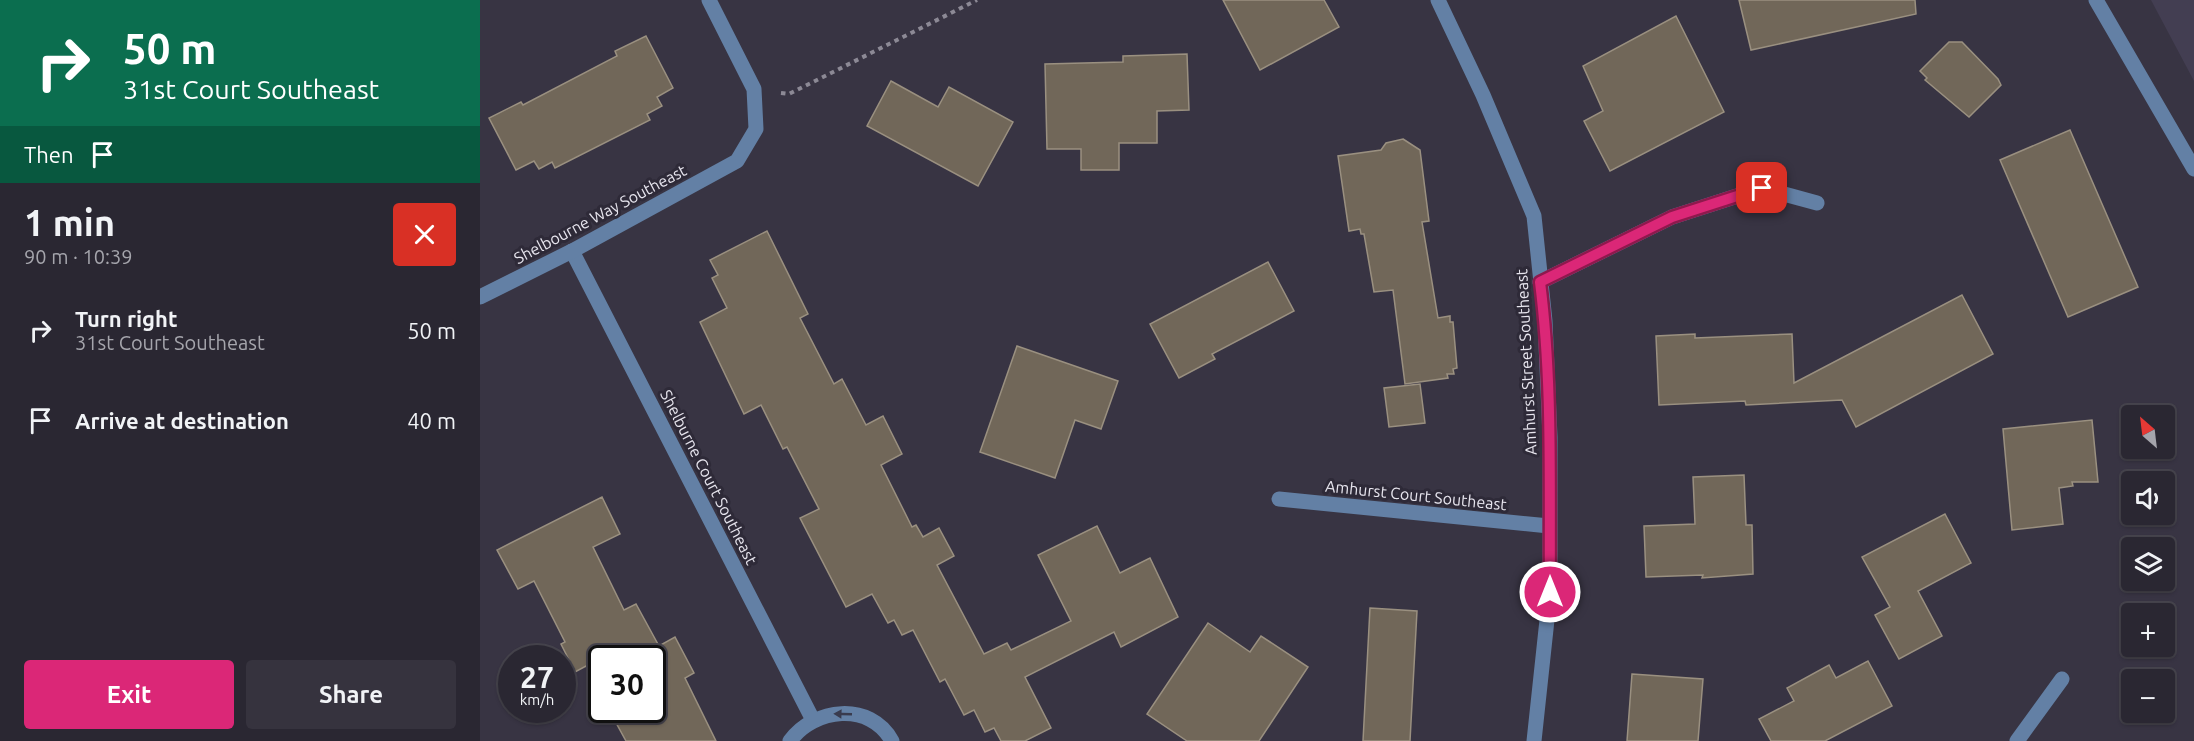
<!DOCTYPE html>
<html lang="en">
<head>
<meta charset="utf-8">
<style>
  :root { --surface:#2a2732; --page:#36333e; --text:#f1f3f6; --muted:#a5a5ac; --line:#46444d; --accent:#db2777 }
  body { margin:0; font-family:Ubuntu,sans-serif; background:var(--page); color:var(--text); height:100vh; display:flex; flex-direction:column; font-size:22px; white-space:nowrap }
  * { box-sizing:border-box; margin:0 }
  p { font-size:20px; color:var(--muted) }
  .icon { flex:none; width:33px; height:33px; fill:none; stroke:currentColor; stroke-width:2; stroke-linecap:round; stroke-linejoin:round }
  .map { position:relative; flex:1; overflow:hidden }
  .panel { display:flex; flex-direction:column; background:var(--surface); width:480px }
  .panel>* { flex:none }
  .guide { background:#0b6e4f; color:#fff; overflow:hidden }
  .needle { width:39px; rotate:332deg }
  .controls { position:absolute; left:1641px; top:405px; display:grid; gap:12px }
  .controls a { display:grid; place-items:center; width:54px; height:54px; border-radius:6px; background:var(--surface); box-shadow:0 2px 4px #0004,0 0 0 2px var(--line); font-size:30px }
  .speed { position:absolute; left:18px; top:645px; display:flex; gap:12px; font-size:30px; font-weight:700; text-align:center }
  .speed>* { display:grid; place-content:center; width:78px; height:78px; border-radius:50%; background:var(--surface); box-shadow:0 2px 4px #0004,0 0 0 2px var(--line); line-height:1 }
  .speed small { font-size:15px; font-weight:400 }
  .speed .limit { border:3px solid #111; border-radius:9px; background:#fff; color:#111 }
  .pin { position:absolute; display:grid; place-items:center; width:51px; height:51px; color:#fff; margin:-26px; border-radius:12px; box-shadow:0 3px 9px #0006 }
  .me { position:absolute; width:66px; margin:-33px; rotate:0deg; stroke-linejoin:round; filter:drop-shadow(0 0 4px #0008) }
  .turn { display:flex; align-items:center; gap:21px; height:126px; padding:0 24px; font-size:27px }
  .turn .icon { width:78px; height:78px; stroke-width:2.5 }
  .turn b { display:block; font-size:42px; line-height:51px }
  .then { display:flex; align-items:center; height:57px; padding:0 24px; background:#0003; gap:12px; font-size:22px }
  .round { display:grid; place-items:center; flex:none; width:63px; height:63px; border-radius:6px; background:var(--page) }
  .summary { display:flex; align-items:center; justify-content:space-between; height:102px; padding:0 24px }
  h1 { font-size:36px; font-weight:700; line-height:45px }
  .primary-button { display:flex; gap:12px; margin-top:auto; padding:12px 24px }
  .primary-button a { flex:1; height:69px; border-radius:6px; background:var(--accent); color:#fff; font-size:24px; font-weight:700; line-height:69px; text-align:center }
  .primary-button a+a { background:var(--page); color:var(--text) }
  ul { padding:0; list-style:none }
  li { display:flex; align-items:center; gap:18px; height:90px; padding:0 24px }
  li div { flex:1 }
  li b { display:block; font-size:22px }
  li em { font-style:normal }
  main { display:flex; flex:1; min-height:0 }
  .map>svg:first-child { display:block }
  .built { fill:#433e52 }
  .building { fill:#716759; stroke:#9a9080; stroke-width:1.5 }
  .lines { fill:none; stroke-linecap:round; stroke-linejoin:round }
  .path { stroke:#8c8995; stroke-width:4; stroke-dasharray:4.5 4.5; stroke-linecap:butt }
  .minor { stroke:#6380a5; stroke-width:15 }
  .oneway { fill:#393b4e }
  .route-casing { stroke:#8e194d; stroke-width:15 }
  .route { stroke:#db2777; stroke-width:10 }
  .labels { text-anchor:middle; stroke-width:6; stroke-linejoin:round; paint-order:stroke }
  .street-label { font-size:16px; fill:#e7e5ee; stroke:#2e2a38 }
</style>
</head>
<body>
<main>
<section class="panel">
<div class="guide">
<div class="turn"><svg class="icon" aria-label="right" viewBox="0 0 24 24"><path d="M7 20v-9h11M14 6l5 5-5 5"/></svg><div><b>50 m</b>31st Court Southeast</div></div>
<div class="then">Then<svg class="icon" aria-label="arrive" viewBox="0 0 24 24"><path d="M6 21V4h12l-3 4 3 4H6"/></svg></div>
</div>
<div class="summary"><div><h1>1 min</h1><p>90 m · 10:39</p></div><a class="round" style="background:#d93025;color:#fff"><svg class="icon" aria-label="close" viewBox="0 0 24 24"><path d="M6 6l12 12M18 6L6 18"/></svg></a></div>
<ul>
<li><svg class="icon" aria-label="right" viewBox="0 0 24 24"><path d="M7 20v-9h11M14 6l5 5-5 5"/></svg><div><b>Turn right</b><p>31st Court Southeast</p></div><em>50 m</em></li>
<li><svg class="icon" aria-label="arrive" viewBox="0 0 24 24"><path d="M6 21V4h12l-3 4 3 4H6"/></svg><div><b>Arrive at destination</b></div><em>40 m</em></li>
</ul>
<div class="primary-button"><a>Exit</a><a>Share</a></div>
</section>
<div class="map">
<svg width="1714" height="741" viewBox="0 0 1714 741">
  <rect width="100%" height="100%" fill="#383443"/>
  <polygon class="built" points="1671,0 1714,0 1714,81"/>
  <g class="building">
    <polygon points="743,0 844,0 859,27 780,70"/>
    <polygon points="1259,0 1435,0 1436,14 1271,50"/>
    <polygon points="1196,16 1244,112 1130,171 1104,121 1123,111 1103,66"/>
    <polygon points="166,36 193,88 177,97 182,106 167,114 170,120 75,168 72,162 59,169 54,161 36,170 9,118 41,102 43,105 137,56 135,51"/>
    <polygon points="1469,42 1482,42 1518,79 1521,85 1489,117 1445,80 1447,78 1440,71"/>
    <polygon points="707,54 709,110 677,111 677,143 639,143 639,170 601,170 601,149 567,149 565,64 643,62 643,56"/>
    <polygon points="411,81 458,107 469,87 533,122 498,186 387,126"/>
    <polygon points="1590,130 1658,287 1588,317 1520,160"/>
    <polygon points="923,139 940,150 949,221 942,222 958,318 970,316 970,322 973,322 977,368 973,369 974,374 967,374 968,378 925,384 913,290 894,292 884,234 881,234 880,229 869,231 858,156 901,150 906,143"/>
    <polygon points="287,231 328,314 320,318 354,384 362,379 386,425 403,416 422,454 401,465 432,527 436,525 443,537 459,528 474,556 457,565 504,654 527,643 531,650 591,621 558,555 617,526 640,573 670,558 698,617 641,647 634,632 545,677 571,728 545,741 521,741 514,728 505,732 494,710 484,715 465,679 460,682 433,630 422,635 414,620 408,623 392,594 366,607 320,518 339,509 307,447 303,449 281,405 264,414 220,322 247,308 232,278 238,275 230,260"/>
    <polygon points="788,262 814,311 732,354 735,359 699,378 670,324"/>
    <polygon points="1482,295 1513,354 1376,427 1362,400 1266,405 1265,401 1179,405 1176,336 1215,334 1215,338 1312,334 1314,383"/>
    <polygon points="537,346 638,381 621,429 595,420 575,478 500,452"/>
    <polygon points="940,384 945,423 909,427 904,388"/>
    <polygon points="1612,420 1618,482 1592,482 1593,486 1579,488 1583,524 1532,530 1523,429"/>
    <polygon points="1264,475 1266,525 1272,525 1273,574 1222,578 1223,575 1166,577 1164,526 1215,524 1213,477"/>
    <polygon points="122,497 140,534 113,547 144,610 156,604 179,646 195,637 214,673 205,678 236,741 146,741 129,710 172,710 172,658 122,658 122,695 106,666 95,672 81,644 85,642 54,581 38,589 17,550"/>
    <polygon points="1465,514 1491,563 1438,591 1462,636 1419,659 1395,615 1410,607 1382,557"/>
    <polygon points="890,608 937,611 930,741 883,741"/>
    <polygon points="728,623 770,652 781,636 828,667 779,741 707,741 667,714"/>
    <polygon points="1388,661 1412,706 1345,741 1291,741 1279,719 1314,701 1307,688 1349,665 1356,678"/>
    <polygon points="1152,674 1223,679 1218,741 1147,741"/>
  </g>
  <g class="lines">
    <polyline class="path" points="301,93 309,94 497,0"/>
    <g class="minor">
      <polyline points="958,0 1003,95 1054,216 1065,321 1070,437 1070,592 1054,741"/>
      <polyline points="1616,0 1714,169"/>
      <polyline points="92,251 333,720"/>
      <polyline points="1060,282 1192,217 1282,188 1337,203"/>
      <polyline points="0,297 92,251 257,161 276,129 274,89 229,0"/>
      <polyline points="799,499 1069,526"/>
      <path d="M310,741c24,-33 80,-40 102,0"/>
      <polyline points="1537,741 1582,679"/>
    </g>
  </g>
  <defs><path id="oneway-solid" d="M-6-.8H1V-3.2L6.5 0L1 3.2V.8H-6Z" transform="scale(1.5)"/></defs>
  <use class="oneway" href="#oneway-solid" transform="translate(363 714) rotate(-178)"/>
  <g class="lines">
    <g class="route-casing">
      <path id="route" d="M1070,592c-1,-103 3,-208 -10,-310l132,-65 90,-29"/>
    </g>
    <use href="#route" class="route"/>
  </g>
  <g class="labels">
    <g class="street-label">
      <text transform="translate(120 214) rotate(-28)" y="6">Shelbourne Way Southeast</text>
      <text transform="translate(1046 362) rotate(-93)" y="6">Amhurst Street Southeast</text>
      <text transform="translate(229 477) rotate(63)" y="6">Shelburne Court Southeast</text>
      <text transform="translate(936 495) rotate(6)" y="6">Amhurst Court Southeast</text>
    </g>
  </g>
</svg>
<div class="controls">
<a><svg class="needle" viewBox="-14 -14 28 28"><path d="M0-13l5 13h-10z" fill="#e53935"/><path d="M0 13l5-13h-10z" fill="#a5a5ac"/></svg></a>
<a><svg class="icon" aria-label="sound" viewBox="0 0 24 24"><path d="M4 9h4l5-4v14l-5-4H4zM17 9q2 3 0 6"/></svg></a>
<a><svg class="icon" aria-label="layers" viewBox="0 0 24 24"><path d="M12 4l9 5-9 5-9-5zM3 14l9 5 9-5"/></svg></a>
<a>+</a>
<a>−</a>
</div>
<div class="speed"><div>27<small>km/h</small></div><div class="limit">30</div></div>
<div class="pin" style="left:1282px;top:188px;background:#d93025"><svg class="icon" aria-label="arrive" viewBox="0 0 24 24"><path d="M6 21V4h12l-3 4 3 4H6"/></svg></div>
<svg class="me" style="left:1070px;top:592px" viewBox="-20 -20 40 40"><circle r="17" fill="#db2777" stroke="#fff" stroke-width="3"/><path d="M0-11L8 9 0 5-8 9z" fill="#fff"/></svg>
</div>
</main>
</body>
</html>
